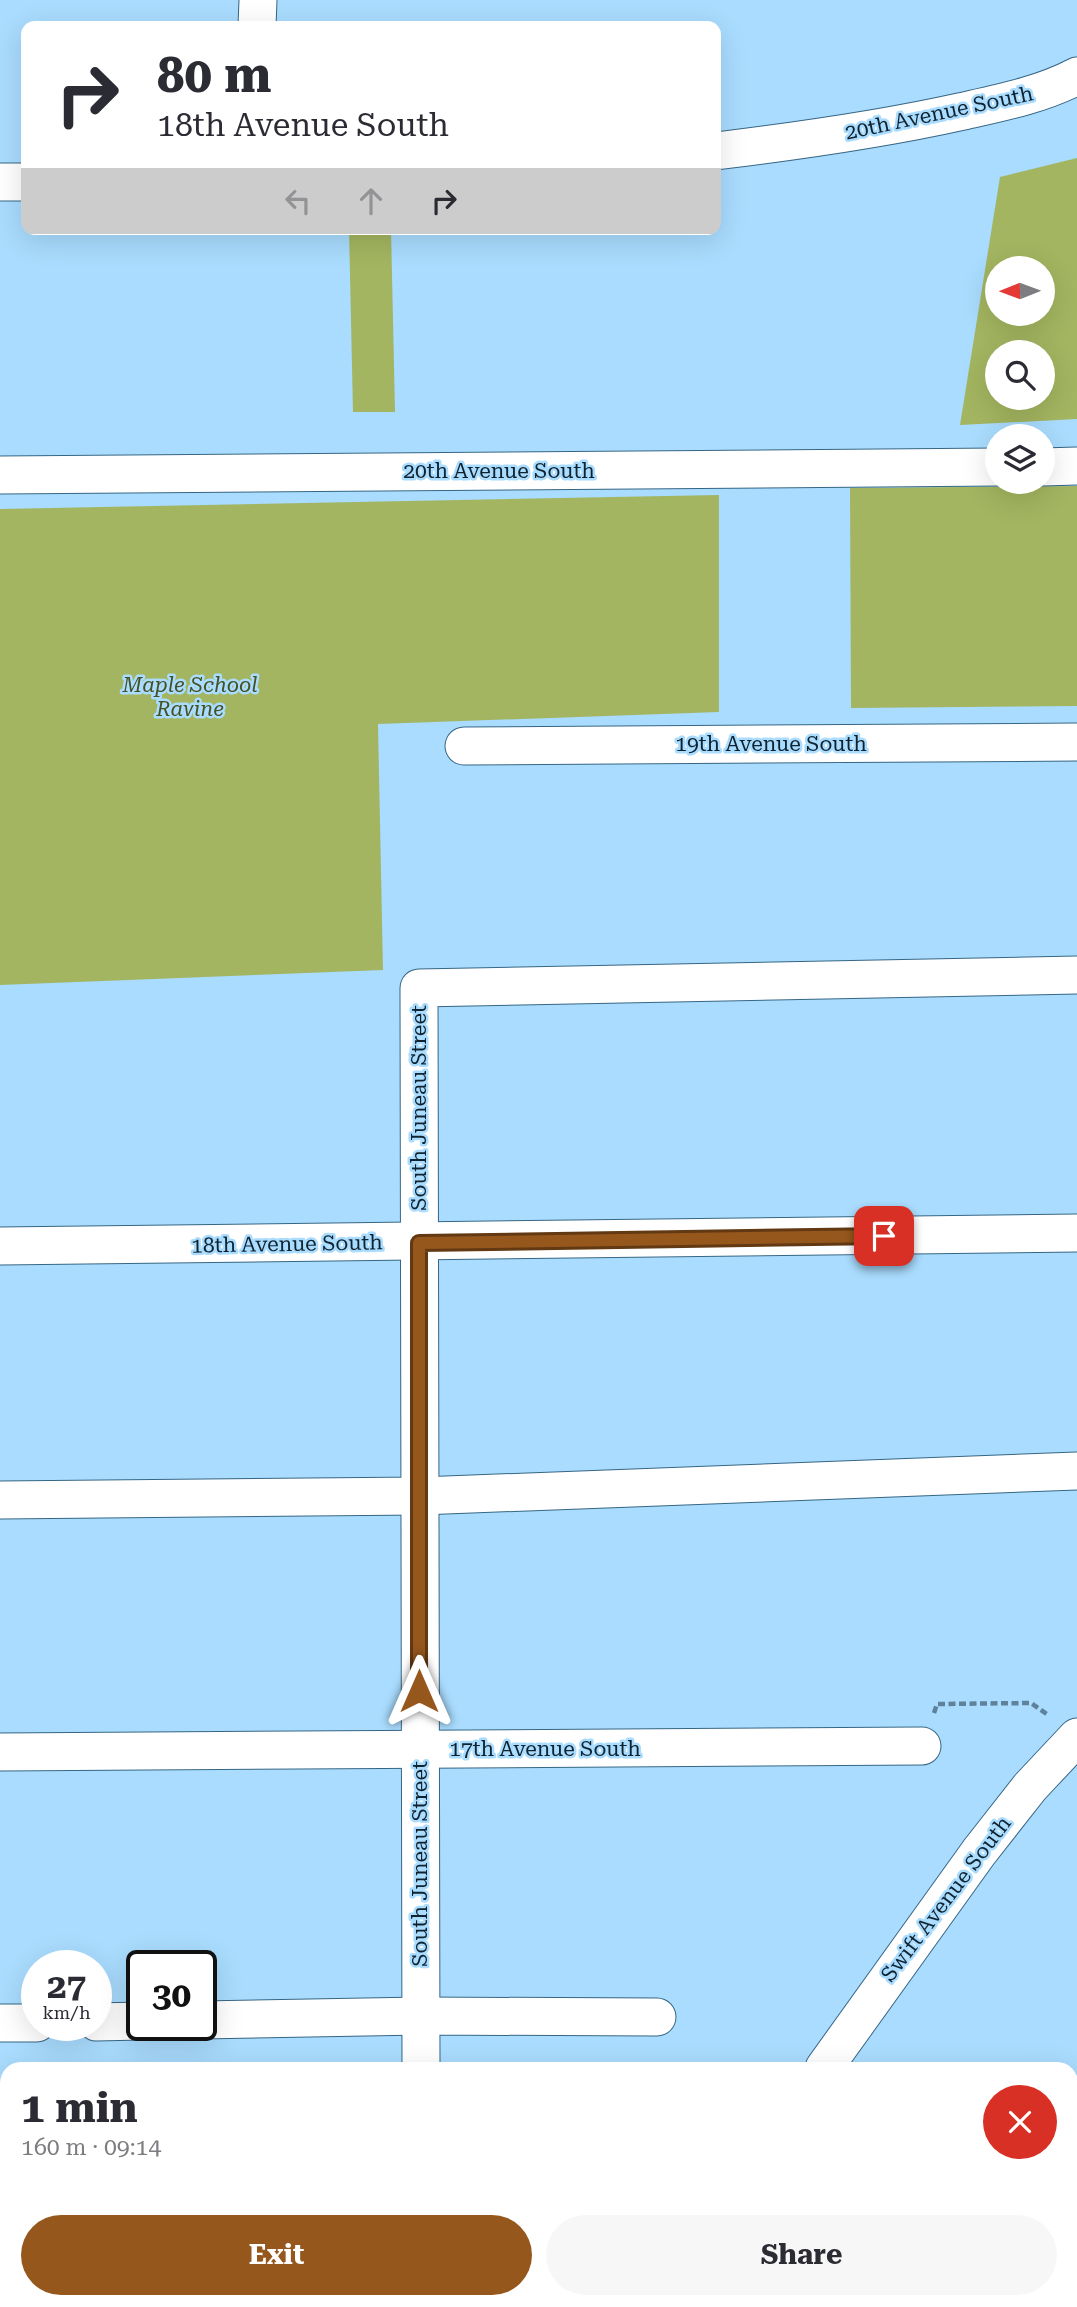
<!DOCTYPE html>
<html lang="en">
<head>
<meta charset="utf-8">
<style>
  :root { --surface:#fff; --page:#f7f7f7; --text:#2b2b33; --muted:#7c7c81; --accent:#96571d }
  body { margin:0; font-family:"Roboto Serif",serif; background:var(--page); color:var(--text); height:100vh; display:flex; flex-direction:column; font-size:26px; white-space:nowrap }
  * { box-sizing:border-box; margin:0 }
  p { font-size:23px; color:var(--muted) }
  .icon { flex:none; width:38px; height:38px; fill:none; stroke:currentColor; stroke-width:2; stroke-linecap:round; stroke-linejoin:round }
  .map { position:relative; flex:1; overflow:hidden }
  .side { position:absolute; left:0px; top:2062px; width:1078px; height:247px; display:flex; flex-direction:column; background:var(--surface); border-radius:21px 21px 0 0; box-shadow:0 7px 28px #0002 }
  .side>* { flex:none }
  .hud { position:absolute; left:21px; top:21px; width:700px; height:214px; border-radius:14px; box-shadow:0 7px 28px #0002; background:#fff; color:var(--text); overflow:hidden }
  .needle { width:46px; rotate:269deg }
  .buttons { position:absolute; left:985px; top:256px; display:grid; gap:14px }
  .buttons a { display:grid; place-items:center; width:70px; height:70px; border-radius:50%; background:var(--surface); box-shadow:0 7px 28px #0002; font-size:35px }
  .speed { position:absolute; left:21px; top:1950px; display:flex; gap:14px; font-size:35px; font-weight:700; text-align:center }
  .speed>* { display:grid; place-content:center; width:91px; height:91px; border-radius:50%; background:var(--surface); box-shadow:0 7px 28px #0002; line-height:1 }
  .speed small { font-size:18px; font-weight:400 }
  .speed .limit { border:4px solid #111; border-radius:10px; background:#fff; color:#111 }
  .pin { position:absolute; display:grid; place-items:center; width:60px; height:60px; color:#fff; margin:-30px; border-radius:14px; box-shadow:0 4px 10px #0006 }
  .me { position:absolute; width:77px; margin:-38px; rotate:0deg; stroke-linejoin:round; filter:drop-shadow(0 0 5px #0008) }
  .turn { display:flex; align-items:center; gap:24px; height:147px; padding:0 21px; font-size:32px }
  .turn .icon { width:91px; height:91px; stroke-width:2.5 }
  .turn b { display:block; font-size:49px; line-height:60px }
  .lanes { display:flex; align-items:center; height:66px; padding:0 21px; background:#0003; justify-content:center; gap:35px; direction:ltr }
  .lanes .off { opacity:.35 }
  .round { display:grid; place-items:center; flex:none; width:74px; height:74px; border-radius:37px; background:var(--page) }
  .head { display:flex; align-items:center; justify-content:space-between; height:119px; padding:0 21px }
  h1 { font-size:42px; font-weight:700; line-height:52px }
  .action { display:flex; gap:14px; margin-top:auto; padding:14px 21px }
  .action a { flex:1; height:80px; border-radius:42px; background:var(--accent); color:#fff; font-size:28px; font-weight:700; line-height:80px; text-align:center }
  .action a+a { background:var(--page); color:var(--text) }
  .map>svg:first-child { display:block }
  .green { fill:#a3b560; fill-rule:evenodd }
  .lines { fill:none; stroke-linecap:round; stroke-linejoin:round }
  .minor-casing { stroke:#376684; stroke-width:39 }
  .highway-casing { stroke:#675f8f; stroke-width:41 }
  .path { stroke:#5f829a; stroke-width:4.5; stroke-dasharray:7 3.5; stroke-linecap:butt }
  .minor { stroke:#fff; stroke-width:37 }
  .highway { stroke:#9680c2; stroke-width:38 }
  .route-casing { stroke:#623913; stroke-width:18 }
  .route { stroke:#96571d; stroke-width:12 }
  .labels { text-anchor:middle; stroke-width:5; stroke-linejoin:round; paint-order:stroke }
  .street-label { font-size:21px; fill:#0f222f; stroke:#a9dcfe }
  .park-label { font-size:21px; font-style:italic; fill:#465020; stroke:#a9dcfe }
</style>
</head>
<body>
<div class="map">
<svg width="1077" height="2307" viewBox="0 0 1077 2307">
  <rect width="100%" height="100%" fill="#a9dcfe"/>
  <g class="green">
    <path d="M1077,158v261l-117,6 40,-248zM998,268h45v45h-45zM998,352h45v45h-45z"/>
    <polygon points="349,229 391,229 395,412 353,412"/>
    <polygon points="1077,486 1077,706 851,708 850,488"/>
    <polygon points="719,495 719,712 378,724 383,970 0,985 0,509"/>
  </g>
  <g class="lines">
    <g class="minor-casing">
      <g id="minor">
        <polyline points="257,26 258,0"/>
        <path d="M716,151c82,-10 162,-21 243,-39 40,-9 82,-17 118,-36"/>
        <polyline points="0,182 26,182"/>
        <polyline points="1043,467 1077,466"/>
        <polyline points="0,475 998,467"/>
        <polyline points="464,746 1077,742"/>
        <polyline points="0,1246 1077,1233"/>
        <polyline points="0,1500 420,1496 1077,1471"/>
        <polyline points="0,1752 922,1746"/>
        <polyline points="201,2020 421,2016 657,2017"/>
        <polyline points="96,2022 142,2021"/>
        <polyline points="0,2023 37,2023"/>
        <polyline points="421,2068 419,988 1077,975"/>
        <polyline points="824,2068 979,1852 1030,1787 1077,1737"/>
        <polyline points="0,2264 7,2264"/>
        <polyline points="654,2307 659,2301"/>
      </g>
    </g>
    <g class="highway-casing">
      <g id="highway">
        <polyline points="1071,2115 1077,2107"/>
        <polyline points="1071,2240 1077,2234"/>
        <polyline points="1071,2295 1077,2282"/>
        <polyline points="920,2307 924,2301"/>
        <polyline points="1013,2307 1018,2301"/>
      </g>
    </g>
    <polyline class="path" points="934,1713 937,1704 1031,1703 1048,1715"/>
    <use href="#minor" class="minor"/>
    <use href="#highway" class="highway"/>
  </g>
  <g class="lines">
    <g class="route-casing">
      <polyline id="route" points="419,1691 419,1243 884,1236"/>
    </g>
    <use href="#route" class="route"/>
  </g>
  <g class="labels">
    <g class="street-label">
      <text transform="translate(939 113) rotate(-12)" y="7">20th Avenue South</text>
      <text x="499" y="478">20th Avenue South</text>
      <text x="771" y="751">19th Avenue South</text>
      <text transform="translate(419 1108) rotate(-90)" y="7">South Juneau Street</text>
      <text transform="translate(287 1244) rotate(-1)" y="7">18th Avenue South</text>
      <text x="545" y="1756">17th Avenue South</text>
      <text transform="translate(420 1864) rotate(-90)" y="7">South Juneau Street</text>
      <text transform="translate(946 1899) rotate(-53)" y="7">Swift Avenue South</text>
    </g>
    <g class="park-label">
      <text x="190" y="692">Maple School<tspan x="190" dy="24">Ravine</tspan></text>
    </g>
  </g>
</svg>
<div class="buttons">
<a><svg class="needle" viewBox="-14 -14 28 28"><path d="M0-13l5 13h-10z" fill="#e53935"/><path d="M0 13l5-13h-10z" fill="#7c7c81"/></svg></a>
<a><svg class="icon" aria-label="search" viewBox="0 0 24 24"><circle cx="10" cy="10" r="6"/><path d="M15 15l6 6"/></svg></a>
<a><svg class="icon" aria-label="layers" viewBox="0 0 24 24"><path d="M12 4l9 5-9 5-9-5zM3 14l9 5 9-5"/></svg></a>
</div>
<div class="speed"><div>27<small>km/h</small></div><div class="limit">30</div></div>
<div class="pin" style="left:884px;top:1236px;background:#d93025"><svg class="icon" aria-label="arrive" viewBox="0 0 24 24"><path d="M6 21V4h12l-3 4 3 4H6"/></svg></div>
<svg class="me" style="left:419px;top:1691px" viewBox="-20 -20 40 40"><path d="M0-17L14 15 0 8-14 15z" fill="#96571d" stroke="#fff" stroke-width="4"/></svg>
<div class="hud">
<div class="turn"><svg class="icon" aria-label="right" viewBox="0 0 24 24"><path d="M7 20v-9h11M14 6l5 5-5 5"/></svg><div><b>80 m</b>18th Avenue South</div></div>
<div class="lanes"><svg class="icon off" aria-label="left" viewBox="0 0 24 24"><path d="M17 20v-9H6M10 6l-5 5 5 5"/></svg><svg class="icon off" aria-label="ahead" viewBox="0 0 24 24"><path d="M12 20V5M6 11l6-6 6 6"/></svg><svg class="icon" aria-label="right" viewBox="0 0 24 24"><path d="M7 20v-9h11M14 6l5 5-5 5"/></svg></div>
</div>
<section class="side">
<div class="head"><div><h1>1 min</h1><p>160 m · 09:14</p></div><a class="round" style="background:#d93025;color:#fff"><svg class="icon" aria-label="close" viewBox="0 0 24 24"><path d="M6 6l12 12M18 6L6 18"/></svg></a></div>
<div class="action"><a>Exit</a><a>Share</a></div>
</section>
</div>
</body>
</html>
